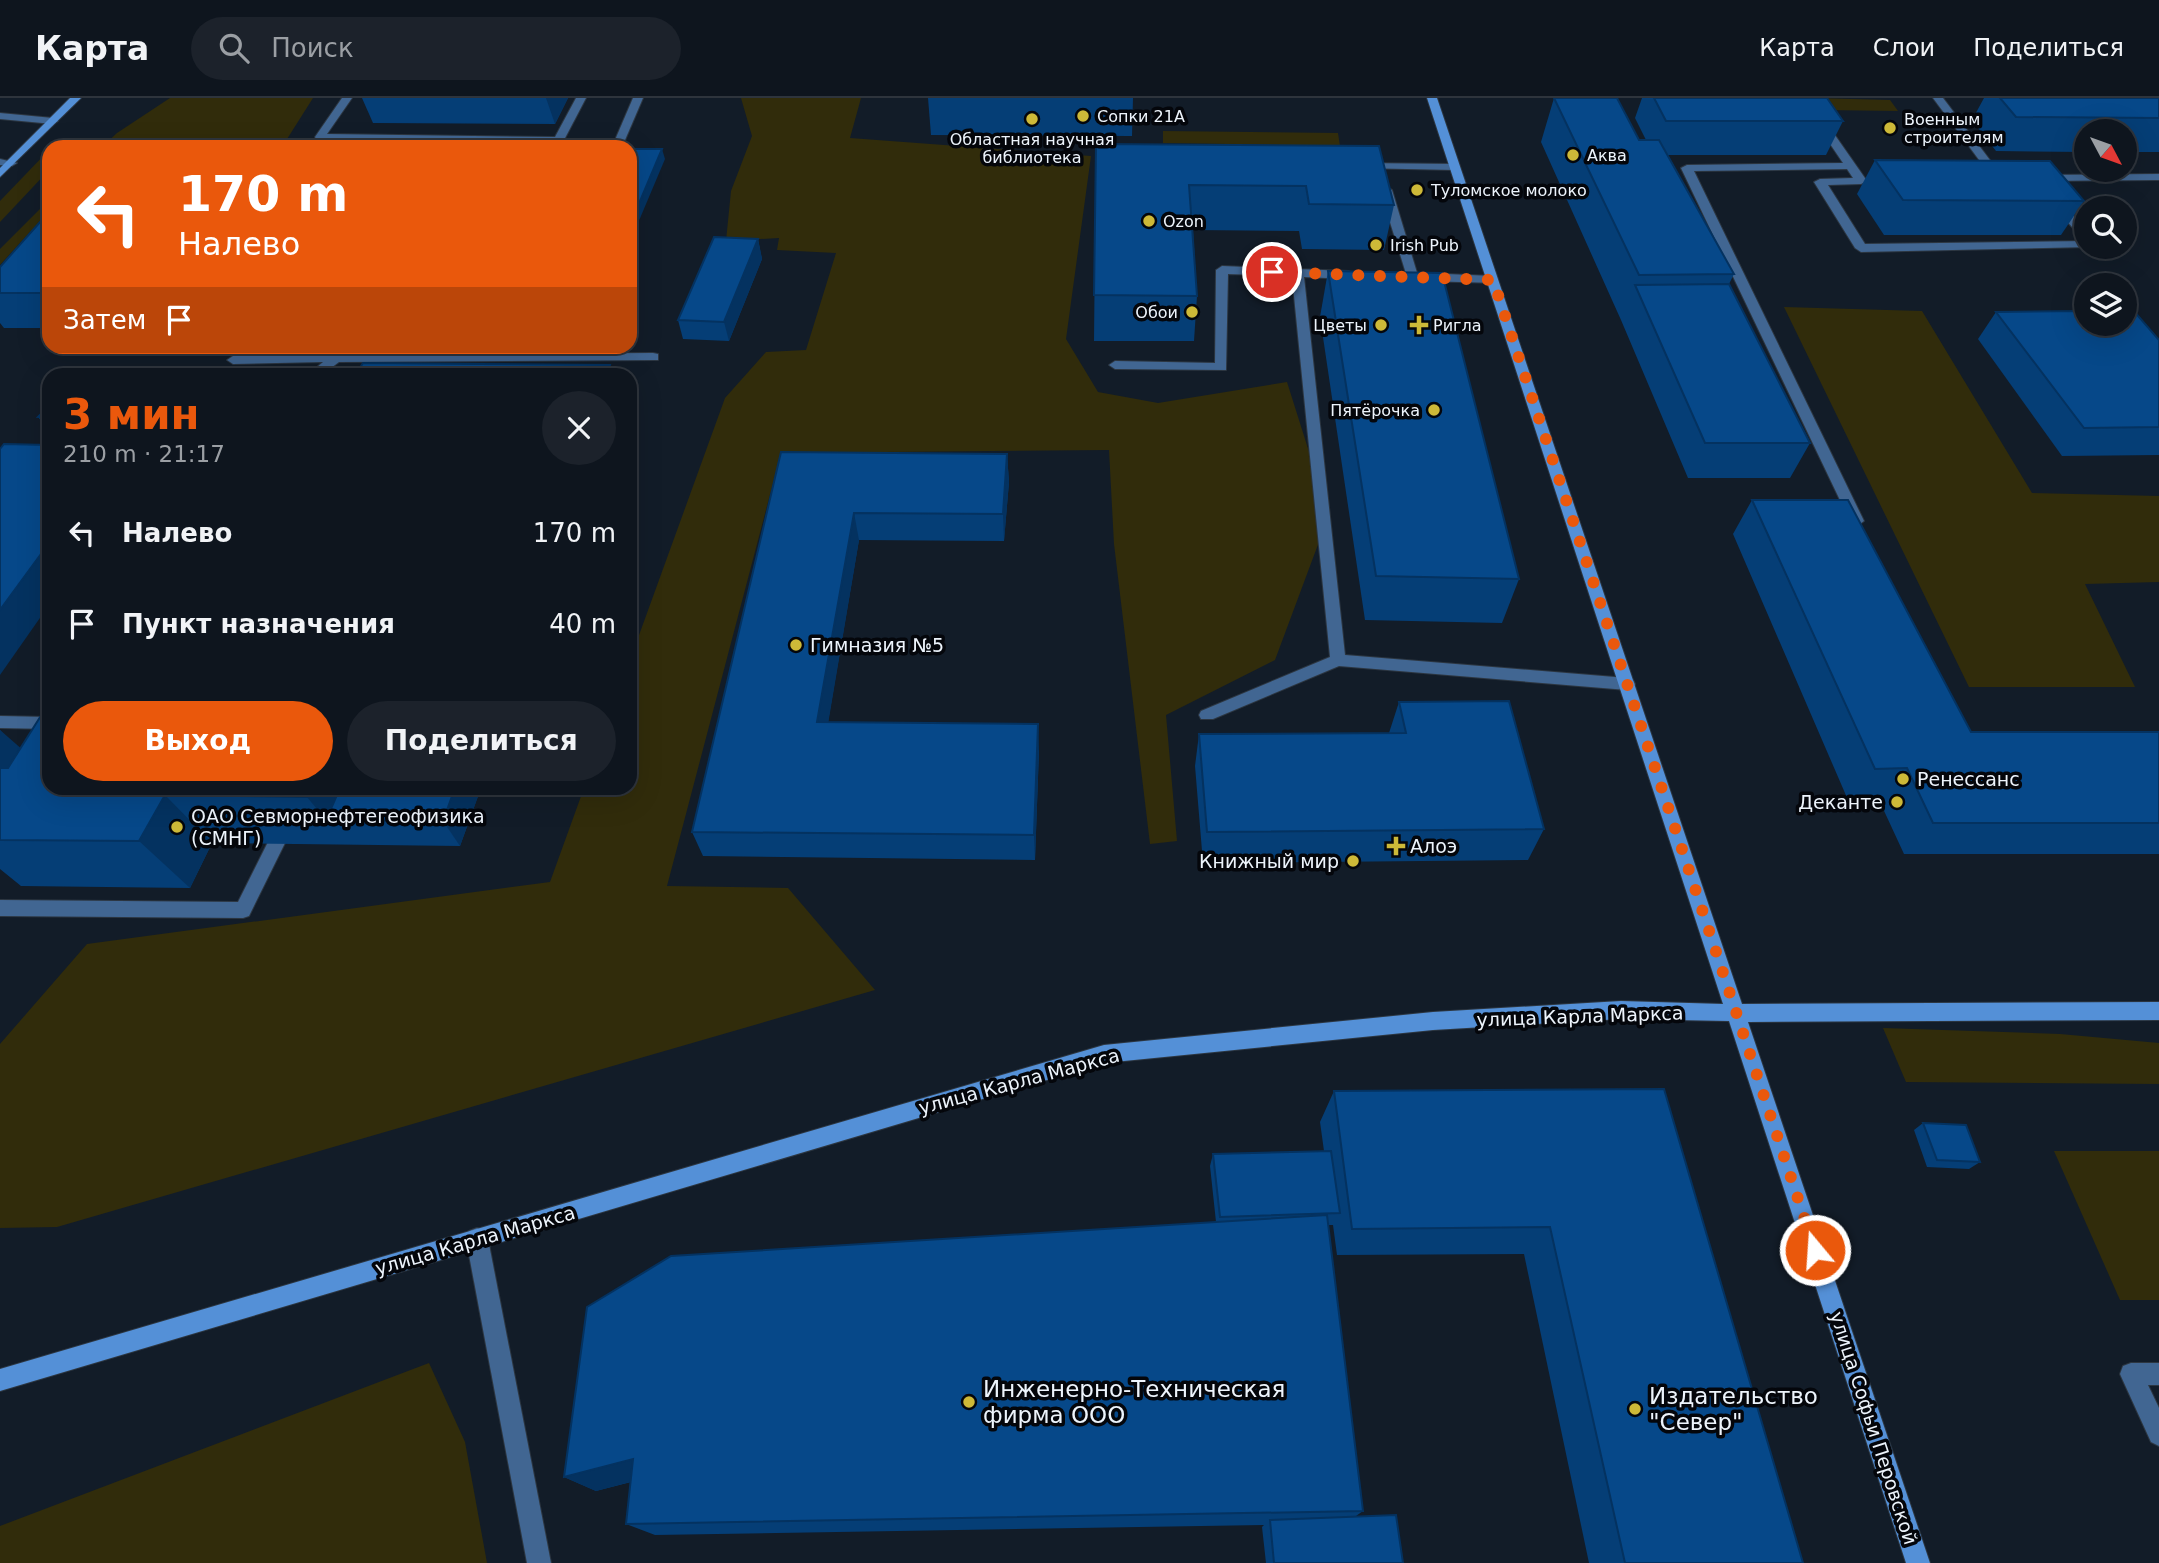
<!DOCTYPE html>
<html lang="ru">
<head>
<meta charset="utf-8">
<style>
  :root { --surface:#0e151e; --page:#1c222b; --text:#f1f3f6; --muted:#9b9fa4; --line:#2e343c; --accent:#ea580c }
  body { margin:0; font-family:"DejaVu Sans",sans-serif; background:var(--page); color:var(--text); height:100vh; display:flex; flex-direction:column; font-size:26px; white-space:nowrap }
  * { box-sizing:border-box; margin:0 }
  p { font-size:23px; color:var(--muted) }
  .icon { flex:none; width:38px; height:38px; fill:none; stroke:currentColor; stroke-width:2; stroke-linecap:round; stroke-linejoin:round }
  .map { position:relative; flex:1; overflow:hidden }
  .details { position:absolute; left:42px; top:270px; width:595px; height:427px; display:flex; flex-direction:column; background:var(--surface); border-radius:21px; box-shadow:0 7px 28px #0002,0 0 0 2px var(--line) }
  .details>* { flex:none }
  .guide { position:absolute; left:42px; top:42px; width:595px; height:214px; border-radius:21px; box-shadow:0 7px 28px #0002,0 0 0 2px var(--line); background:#ea580c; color:#fff; overflow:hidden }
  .needle { width:46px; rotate:131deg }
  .buttons { position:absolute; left:2074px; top:21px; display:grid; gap:14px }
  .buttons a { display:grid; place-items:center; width:63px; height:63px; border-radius:50%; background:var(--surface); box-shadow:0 7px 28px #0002,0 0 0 2px var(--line); font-size:35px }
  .pin { position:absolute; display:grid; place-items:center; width:60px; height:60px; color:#fff; margin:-30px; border:4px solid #fff; border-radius:50%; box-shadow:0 2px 7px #0007 }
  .me { position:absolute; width:77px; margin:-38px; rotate:342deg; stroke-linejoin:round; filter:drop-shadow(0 0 5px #0008) }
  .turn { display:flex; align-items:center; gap:24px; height:147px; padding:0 21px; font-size:32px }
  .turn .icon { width:91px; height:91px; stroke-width:2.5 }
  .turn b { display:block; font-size:49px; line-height:60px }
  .then { display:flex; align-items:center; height:66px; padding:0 21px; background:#0003; gap:14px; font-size:26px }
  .round { display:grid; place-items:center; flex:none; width:74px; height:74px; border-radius:37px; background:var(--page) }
  .summary { display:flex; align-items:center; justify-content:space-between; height:119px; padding:0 21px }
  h1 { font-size:42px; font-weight:700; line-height:52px; color:var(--accent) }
  .action { display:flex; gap:14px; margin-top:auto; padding:14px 21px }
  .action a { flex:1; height:80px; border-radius:42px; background:var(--accent); color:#fff; font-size:28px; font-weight:700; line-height:80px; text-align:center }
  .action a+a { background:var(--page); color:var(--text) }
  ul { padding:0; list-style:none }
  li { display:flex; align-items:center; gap:21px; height:91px; padding:0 21px }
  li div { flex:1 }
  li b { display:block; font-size:26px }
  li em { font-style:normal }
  header { display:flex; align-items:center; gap:42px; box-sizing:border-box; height:98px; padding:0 35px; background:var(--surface); border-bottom:2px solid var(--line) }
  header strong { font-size:33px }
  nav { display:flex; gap:38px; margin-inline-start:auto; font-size:24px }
  .search { width:490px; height:63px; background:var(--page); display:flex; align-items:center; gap:18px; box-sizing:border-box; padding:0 24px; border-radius:38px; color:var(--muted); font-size:26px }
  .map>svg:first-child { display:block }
  .green { fill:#312c0b }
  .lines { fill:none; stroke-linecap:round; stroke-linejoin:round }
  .lane-casing { stroke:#2c3641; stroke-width:2 }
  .street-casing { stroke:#2c3641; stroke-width:2 }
  .secondary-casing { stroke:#2c3641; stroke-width:2 }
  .lane { fill:#416692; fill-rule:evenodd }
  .street { fill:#416692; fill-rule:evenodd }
  .secondary { fill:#5490d7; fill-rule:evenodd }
  .wall { fill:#053e76 }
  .shaded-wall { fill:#043260 }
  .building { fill:#064889; stroke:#043260; stroke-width:2 }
  .route { stroke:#ea580c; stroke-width:12; stroke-dasharray:0 21.6 }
  .poi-dot { fill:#cdb938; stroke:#04060b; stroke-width:2.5 }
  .labels { text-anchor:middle; stroke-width:7; stroke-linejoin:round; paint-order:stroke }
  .far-poi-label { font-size:16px; fill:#edf4fc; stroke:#04060b; text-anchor:start }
  .poi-label { font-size:19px; fill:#edf4fc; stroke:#04060b; text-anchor:start }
  .street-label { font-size:19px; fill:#edf4fc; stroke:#04060b }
  .near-poi-label { font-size:23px; fill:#edf4fc; stroke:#04060b; text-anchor:start }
</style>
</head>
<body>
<header>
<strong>Карта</strong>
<div class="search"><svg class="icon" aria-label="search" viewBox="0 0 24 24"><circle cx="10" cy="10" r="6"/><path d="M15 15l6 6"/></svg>Поиск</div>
<nav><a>Карта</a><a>Слои</a><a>Поделиться</a></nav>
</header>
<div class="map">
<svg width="2159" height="1465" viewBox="0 0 2159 1465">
  <rect width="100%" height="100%" fill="#121c28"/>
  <g class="green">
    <polygon points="170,0 313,0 282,49 102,49 117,35"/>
    <polygon points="741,0 861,0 850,40 1091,58 1066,241 1098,294 1158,305 1287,284 1329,417 1275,562 1166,617 1177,743 1150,746 1114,446 1109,352 781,355 667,788 788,790 875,892 57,1129 0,1130 0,946 87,846 550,784 584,690 630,690 630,562 725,300 766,254 806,252 836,155 777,152 779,140 726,143 731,93 752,38"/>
    <polygon points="1814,0 1890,2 1898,13 1821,12"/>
    <polygon points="1163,33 1338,35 1340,48 1163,45"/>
    <polygon points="49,52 49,72 0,124 0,103"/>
    <polygon points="49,102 49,132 30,134 0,167 0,151"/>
    <polygon points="1784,209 1922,213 2032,395 2159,398 2159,484 2085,486 2135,589 1969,589"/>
    <polygon points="1883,930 2060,936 2159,945 2159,986 1906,984"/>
    <polygon points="2054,1053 2159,1053 2159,1202 2120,1202"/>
    <polygon points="429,1265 465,1344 487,1465 0,1465 0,1428"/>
  </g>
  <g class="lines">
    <g class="lane-casing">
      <g id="lane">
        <polygon points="1799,0 1809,0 1867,83 1861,86 1828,87 1865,146 2086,143 2086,149 2091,149 1861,154 1855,150 1814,84 1820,81 1853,80 1847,71 1694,73 1864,423 1857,428 1850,423 1681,70 1687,67 1843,65"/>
        <polygon points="1933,0 1943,0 2002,78 2002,82 1994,82"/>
        <polygon points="0,15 53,20 58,23 53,26 0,21"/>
        <polygon points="0,61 17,65 12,68 0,67"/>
        <polygon points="1361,65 1455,66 1460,69 1455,72 1357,70 1357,66"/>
        <polygon points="2159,76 2159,82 2040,83 2034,80 2040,77"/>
        <polygon points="1386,89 1392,92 1418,178 1423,175 1493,178 1497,179 1497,185 1423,183 1418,180 1408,182 1380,92"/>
        <polygon points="2053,104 2061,104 2086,131 2086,142 2082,140 2053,108"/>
        <polygon points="1222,168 1349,173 1355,177 1349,181 1304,179 1345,557 1627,580 1633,582 1635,586 1633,590 1627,592 1339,568 1213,621 1201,621 1199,617 1201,613 1330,559 1292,178 1228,176 1226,272 1115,271 1109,267 1115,263 1215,265 1216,172"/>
        <polygon points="653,255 658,256 658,262 339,264 323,276 309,276 323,264 233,266 227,262 233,258"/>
        <polygon points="0,618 49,619 49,631 0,630"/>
        <polygon points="276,738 282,740 285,745 249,818 243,820 0,818 0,802 238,804 270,740"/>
        <polygon points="477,1130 485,1133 488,1141 551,1465 527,1465 466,1141 469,1133"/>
        <polygon points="2131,1265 2159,1265 2159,1287 2148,1287 2159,1310 2159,1348 2151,1344 2120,1276 2123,1268"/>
      </g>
    </g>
    <g class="street-casing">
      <g id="street">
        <polygon points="342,0 352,0 327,36 555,39 576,0 586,0 564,42 559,45 316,41 315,39"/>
        <polygon points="633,0 643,0 622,49 612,49"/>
      </g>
    </g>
    <g class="secondary-casing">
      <g id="secondary">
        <polygon points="70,0 81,0 0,79 0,70"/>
        <polygon points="1427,0 1437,0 1742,906 2159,904 2159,922 1748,924 1930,1465 1906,1465 1729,923 1621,921 1433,932 1104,965 0,1293 0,1271 1104,947 1433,914 1621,903 1723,906"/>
      </g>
    </g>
    <use href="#lane" class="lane"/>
    <use href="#street" class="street"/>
    <use href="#secondary" class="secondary"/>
  </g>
  <g class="wall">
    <polygon points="362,0 568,0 555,26 373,25"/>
    <polygon points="928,0 1133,0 1132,38 931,37"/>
    <polygon points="1554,0 1639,42 1646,42 1635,20 1642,0 1827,0 1843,23 1826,57 1668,57 1734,176 1729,186 1810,345 1790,380 1688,380 1621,222 1541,44"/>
    <polygon points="1984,0 2159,0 2159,54 2124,54 2124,33 2086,33 2086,54 1996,53 1972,22"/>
    <polygon points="1096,46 1379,48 1394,107 1384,152 1302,151 1299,133 1193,132 1197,198 1194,243 1094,243"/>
    <polygon points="1875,62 2084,103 2061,137 1884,137 1857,96"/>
    <polygon points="49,114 49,230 4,230 0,225 0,169"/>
    <polygon points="758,141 762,161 729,243 683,241 678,222"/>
    <polygon points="1328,173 1519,481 1502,525 1365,522 1320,219"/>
    <polygon points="1996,214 2159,242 2159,357 2062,358 1978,241"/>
    <polygon points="49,308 49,332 38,319"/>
    <polygon points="781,354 1007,356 1009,384 1004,443 859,442 828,624 1039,652 1035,762 703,758 692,734"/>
    <polygon points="1752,402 1971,634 2159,634 2159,756 1904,756 1879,702 1848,702 1733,436"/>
    <polygon points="1399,604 1544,731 1528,762 1203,765 1195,668 1199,636 1389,635"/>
    <polygon points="0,632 49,690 481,690 460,748 212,745 190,790 21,788 0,771"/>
    <polygon points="1664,991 1803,1465 1589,1465 1524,1156 1337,1157 1333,1127 1328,1127 1363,1413 1356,1418 1403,1465 1266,1465 1262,1429 1264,1427 655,1437 626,1426 631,1384 596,1393 564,1379 1216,1124 1210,1068 1213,1056 1324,1053 1320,1024 1334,993"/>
    <polygon points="1923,1025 1980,1064 1969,1071 1927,1069 1914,1032"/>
  </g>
  <g class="shaded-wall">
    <polygon points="546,0 568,0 555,26"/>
    <polygon points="179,42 183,49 174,49"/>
    <polygon points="662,51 665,61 630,144 630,127"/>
    <polygon points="758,141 762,161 729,243 724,224"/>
    <polygon points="610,267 614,276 607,276"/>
    <polygon points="1007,356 1009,384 1004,443 1003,416"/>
    <polygon points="854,415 859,442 824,650 817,624"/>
    <polygon points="49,445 49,507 0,577 0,512"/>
    <polygon points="1038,626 1039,652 1035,762 1034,737"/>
    <polygon points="0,632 24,653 0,689"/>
    <polygon points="311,690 345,690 326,722 307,699"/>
    <polygon points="455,690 481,690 460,748 443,723"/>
    <polygon points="165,697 212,745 190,790 139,743"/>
    <polygon points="633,1361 660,1376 596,1393 564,1379"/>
  </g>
  <g class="building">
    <polygon points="1554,0 1617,0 1639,42 1659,42 1734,176 1639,177"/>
    <polygon points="1654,0 1827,0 1843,23 1666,23"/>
    <polygon points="2000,0 2159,0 2159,20 2016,19"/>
    <polygon points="113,42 179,42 174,49 107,49"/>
    <polygon points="455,42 597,43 595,49 450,49"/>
    <polygon points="1096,46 1379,48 1394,107 1309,106 1306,88 1189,87 1197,198 1094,197"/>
    <polygon points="247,47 332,47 331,49 245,49"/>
    <polygon points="630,51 662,51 630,127"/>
    <polygon points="1875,62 2050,63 2084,103 1903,102"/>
    <polygon points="49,114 49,195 0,195 0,169"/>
    <polygon points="714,139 758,141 724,224 678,222"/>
    <polygon points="1328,173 1442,175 1519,481 1376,478"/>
    <polygon points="1729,186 1810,345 1705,345 1635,187"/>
    <polygon points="2124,212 2133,212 2159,242 2159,329 2084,330 1996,214 2086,213 2086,226 2124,226"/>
    <polygon points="363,265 610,267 607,276 356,276"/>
    <polygon points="49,308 49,320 38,319"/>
    <polygon points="4,346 49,347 49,445 0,512 0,351"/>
    <polygon points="781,354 1007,356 1003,416 854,415 817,624 1038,626 1034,737 692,734"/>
    <polygon points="1752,402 1848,402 1971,634 2159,634 2159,725 1933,725 1907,670 1875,671"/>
    <polygon points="1509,603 1544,731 1207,734 1199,636 1406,635 1399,604"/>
    <polygon points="49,605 49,690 311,690 307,699 165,697 139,743 0,742 0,670 8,670"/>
    <polygon points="340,690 455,690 443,723 326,722"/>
    <polygon points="1664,991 1803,1465 1625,1465 1550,1129 1352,1131 1334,993"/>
    <polygon points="1923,1025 1966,1027 1980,1064 1937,1062"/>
    <polygon points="1331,1053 1340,1115 1220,1119 1213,1056"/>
    <polygon points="1327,1117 1363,1413 626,1426 633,1361 564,1379 587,1209 671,1158"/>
    <polygon points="1396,1417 1403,1465 1274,1465 1270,1422"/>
  </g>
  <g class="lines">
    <polyline class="route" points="1272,174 1493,182 1815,1152"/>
  </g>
  <g class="poi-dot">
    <circle cx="1083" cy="18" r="7"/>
    <circle cx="1032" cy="21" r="7"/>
    <circle cx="1890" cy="30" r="7"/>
    <circle cx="1573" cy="57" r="7"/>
    <circle cx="1417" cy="92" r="7"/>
    <circle cx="1149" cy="123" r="7"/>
    <circle cx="1376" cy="147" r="7"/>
    <circle cx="1192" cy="214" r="7"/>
    <circle cx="1381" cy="227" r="7"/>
    <path d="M1415.5 216.5h7v7h7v7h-7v7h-7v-7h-7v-7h7z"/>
    <circle cx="1434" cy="312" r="7"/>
    <circle cx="796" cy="547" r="7"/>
    <circle cx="1903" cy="681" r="7"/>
    <circle cx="1897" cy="704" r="7"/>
    <circle cx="177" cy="729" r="7"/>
    <path d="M1392.5 737.5h7v7h7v7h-7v7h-7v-7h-7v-7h7z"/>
    <circle cx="1353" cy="763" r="7"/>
    <circle cx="969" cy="1304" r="7"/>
    <circle cx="1635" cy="1311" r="7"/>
  </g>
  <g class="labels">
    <g class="far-poi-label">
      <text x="1097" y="24">Сопки 21А</text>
      <text x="1904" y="27">Военным<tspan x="1904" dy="18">строителям</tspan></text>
      <text x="1032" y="47" text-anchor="middle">Областная научная<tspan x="1032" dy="18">библиотека</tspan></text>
      <text x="1587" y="63">Аква</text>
      <text x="1431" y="98">Туломское молоко</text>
      <text x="1163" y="129">Ozon</text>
      <text x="1390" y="153">Irish Pub</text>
      <text x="1178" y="220" text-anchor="end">Обои</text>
      <text x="1367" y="233" text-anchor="end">Цветы</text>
      <text x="1433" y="233">Ригла</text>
      <text x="1420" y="318" text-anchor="end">Пятёрочка</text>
    </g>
    <g class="poi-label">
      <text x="810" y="554">Гимназия №5</text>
      <text x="1917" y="688">Ренессанс</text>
      <text x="1883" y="711" text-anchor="end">Деканте</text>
      <text x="191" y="725">ОАО Севморнефтегеофизика<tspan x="191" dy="22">(СМНГ)</tspan></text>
      <text x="1410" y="755">Алоэ</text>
      <text x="1339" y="770" text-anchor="end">Книжный мир</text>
    </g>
    <g class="street-label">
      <text transform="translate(1580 918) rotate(-2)" y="7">улица Карла Маркса</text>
      <text transform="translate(1019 983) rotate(-15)" y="7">улица Карла Маркса</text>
      <text transform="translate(475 1142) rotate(-16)" y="7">улица Карла Маркса</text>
      <text transform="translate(1874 1330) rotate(72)" y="7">улица Софьи Перовской</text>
    </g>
    <g class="near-poi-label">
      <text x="983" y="1299">Инженерно-Техническая<tspan x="983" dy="26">фирма ООО</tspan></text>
      <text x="1649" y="1306">Издательство<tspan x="1649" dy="26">"Север"</tspan></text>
    </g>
  </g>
</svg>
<div class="buttons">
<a><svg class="needle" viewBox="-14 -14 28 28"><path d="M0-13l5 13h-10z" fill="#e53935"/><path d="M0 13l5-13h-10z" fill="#9b9fa4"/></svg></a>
<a><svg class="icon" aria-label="search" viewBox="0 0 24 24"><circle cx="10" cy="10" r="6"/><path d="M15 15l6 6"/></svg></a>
<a><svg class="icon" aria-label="layers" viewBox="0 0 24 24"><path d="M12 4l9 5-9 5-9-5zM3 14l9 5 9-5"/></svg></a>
</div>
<div class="pin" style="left:1272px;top:174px;background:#d93025"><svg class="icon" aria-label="arrive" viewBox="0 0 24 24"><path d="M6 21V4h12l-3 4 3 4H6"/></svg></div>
<svg class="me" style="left:1815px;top:1152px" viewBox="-20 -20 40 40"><circle r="17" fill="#ea580c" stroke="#fff" stroke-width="3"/><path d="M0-11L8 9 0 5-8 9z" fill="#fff"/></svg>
<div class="guide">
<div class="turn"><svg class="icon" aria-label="left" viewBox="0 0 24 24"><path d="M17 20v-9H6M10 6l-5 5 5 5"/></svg><div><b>170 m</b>Налево</div></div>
<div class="then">Затем<svg class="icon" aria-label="arrive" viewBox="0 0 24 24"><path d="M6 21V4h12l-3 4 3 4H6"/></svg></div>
</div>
<section class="details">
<div class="summary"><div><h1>3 мин</h1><p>210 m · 21:17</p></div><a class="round"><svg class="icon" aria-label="close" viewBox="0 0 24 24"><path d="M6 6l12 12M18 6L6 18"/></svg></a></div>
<ul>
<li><svg class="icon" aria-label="left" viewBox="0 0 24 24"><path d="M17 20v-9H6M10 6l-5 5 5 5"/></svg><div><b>Налево</b></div><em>170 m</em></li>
<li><svg class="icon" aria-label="arrive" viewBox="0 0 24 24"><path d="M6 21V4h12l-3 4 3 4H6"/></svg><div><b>Пункт назначения</b></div><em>40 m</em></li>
</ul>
<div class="action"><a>Выход</a><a>Поделиться</a></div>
</section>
</div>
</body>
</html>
